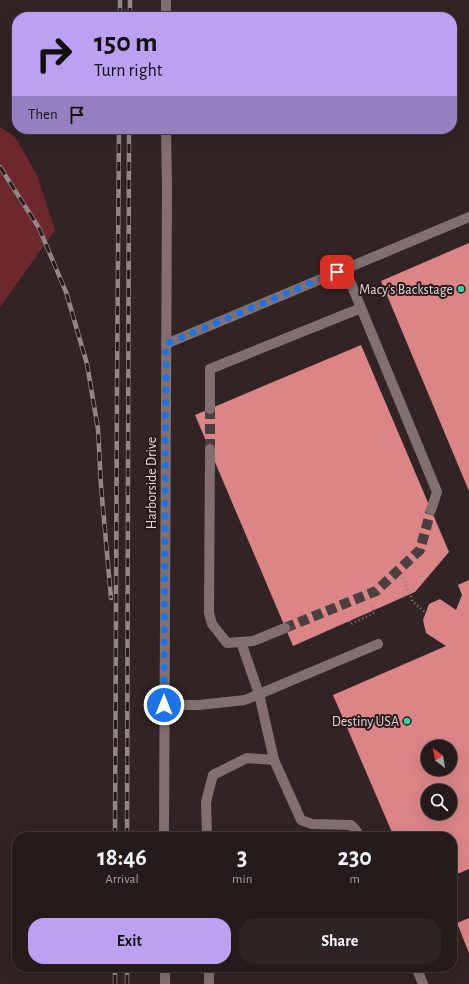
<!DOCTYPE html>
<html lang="en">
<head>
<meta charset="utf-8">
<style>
  :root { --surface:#261b1b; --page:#2e2424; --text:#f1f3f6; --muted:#a4a1a3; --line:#42393a; --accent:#bca0f2 }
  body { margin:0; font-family:"Alegreya Sans",sans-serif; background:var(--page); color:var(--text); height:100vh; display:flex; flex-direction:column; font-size:15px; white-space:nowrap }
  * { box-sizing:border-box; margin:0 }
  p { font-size:13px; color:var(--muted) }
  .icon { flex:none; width:22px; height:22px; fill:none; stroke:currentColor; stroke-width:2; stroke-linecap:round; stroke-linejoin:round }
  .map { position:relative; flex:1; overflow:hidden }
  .details { position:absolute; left:12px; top:832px; width:445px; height:140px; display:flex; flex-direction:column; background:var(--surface); border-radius:16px; box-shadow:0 4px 16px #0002,0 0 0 1px var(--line) }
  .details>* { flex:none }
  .hud { position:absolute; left:12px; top:12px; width:445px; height:122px; border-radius:16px; box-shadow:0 4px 16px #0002,0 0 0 1px var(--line); background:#bca0f2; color:#111; overflow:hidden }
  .needle { width:26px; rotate:329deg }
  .fabs { position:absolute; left:421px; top:740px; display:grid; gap:8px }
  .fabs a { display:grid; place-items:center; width:36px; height:36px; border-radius:50%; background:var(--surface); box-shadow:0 4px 16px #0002,0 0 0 1px var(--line); font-size:20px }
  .pin { position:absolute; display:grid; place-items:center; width:34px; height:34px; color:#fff; margin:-17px; border-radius:8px; box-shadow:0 2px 6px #0006 }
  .me { position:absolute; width:44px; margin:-22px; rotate:0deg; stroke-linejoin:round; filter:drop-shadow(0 0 3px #0008) }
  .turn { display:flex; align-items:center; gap:14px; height:84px; padding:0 16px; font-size:18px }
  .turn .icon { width:52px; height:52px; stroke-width:2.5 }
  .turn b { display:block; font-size:28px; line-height:34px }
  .then { display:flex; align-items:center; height:38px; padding:0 16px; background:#0003; gap:8px; font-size:15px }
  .eta { display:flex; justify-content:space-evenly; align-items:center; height:68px; text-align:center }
  .eta b { font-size:24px; font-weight:600; line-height:28px }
  .action { display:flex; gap:8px; margin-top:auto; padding:8px 16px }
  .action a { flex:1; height:46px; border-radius:16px; background:var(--accent); color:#111; font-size:16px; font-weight:600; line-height:46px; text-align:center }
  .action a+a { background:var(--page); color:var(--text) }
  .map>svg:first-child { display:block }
  .green { fill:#6f272e }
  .building { fill:#db8587; fill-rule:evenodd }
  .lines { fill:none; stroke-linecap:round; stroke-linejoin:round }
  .minor-tunnel { stroke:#4c3f3f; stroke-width:10; stroke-dasharray:10 5; stroke-linecap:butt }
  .path { stroke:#897d7d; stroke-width:2.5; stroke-dasharray:1 3; stroke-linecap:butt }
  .minor { stroke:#827070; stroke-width:10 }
  .rail-casing { stroke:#928787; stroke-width:4.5 }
  .rail { stroke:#281a1b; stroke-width:3; stroke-dasharray:9; stroke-linecap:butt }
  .route { stroke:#1a73e8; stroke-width:7; stroke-dasharray:0 12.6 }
  .poi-dot { fill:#38d4a6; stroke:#281a1b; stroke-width:1.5 }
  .labels { text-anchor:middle; stroke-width:4; stroke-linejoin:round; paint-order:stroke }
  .poi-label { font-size:14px; fill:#e1d7d7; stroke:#281a1b; text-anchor:end }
  .street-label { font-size:14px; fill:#e1d7d7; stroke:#281a1b }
</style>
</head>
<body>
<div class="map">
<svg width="469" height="984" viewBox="0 0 469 984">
  <rect width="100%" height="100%" fill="#322424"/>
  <polygon class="green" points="0,127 15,137 37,175 55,230 0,307"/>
  <g class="building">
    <polygon points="469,243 469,491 381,281"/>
    <polygon points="361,345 449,552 415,592 293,646 195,415"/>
    <path d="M469,580v289l-17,7v-39h-58l-61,-142 113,-49 -20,-13 -3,-13 6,-16 11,-5 16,11 6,-15 -4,-10zM428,747h22v22h-22zM428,791h22v22h-22z"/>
    <polygon points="469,918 469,953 457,923"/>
  </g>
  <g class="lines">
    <g class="minor-tunnel">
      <polyline points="210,449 210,409"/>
      <polyline points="285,628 376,591 420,550 431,510"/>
    </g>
    <g class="path">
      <polyline points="401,574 413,602 426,613"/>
      <polyline points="349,621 351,624 374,613 371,605"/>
    </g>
    <g class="minor">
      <polyline points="166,17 166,0"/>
      <polyline points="345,269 437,492 431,510"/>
      <polyline points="166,344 469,217"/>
      <polyline points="210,409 210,369 361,308"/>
      <polyline points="210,449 209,613 212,624 227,643 253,641 285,628"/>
      <polyline points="241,642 259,694 274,760 301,820 312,824 351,825 355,829 360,837"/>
      <polyline points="164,705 199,705 245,700 378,644"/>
      <polyline points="164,837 167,188 166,129"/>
      <polyline points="207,837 206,802 213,775 247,758 274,760"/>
      <polyline points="165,967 165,984"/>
      <polyline points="209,967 209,984"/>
      <polyline points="416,967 423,984"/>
    </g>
    <g class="rail-casing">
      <g id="rail">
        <polyline points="120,17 120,0"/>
        <polyline points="130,17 130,0"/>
        <polyline points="0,167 39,228 66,292 87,364 98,429 101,486 111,598"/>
        <polyline points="115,837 117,389 119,129"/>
        <polyline points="127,837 129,129"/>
        <polyline points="115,984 115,967"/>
        <polyline points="127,984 127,967"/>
      </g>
    </g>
    <use href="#rail" class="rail"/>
  </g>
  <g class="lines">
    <polyline class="route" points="164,705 166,344 337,272"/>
  </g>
  <g class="poi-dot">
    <circle cx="461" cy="289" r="4"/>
    <circle cx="407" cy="721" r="4"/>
  </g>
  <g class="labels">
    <g class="poi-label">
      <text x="453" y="294">Macy's Backstage</text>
      <text x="399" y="726">Destiny USA</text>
    </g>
    <g class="street-label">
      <text transform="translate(151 483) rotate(-90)" y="5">Harborside Drive</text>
    </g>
  </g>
</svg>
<div class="fabs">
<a><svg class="needle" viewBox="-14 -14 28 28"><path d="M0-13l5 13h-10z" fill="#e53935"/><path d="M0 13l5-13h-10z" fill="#a4a1a3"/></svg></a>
<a><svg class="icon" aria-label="search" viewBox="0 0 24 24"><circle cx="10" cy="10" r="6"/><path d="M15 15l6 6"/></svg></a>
</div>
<div class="pin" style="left:337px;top:272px;background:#d93025"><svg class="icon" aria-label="arrive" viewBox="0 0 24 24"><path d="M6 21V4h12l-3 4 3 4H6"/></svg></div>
<svg class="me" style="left:164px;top:705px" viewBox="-20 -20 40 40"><circle r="17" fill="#1a73e8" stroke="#fff" stroke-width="3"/><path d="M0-11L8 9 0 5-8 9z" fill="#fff"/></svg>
<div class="hud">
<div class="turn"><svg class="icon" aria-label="right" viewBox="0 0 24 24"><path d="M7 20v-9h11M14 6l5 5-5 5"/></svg><div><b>150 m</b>Turn right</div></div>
<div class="then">Then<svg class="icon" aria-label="arrive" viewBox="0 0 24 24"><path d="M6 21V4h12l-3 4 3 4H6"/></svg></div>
</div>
<section class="details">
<div class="eta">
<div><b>18:46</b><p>Arrival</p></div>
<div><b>3</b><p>min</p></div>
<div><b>230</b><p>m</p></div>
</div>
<div class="action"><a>Exit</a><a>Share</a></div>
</section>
</div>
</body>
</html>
